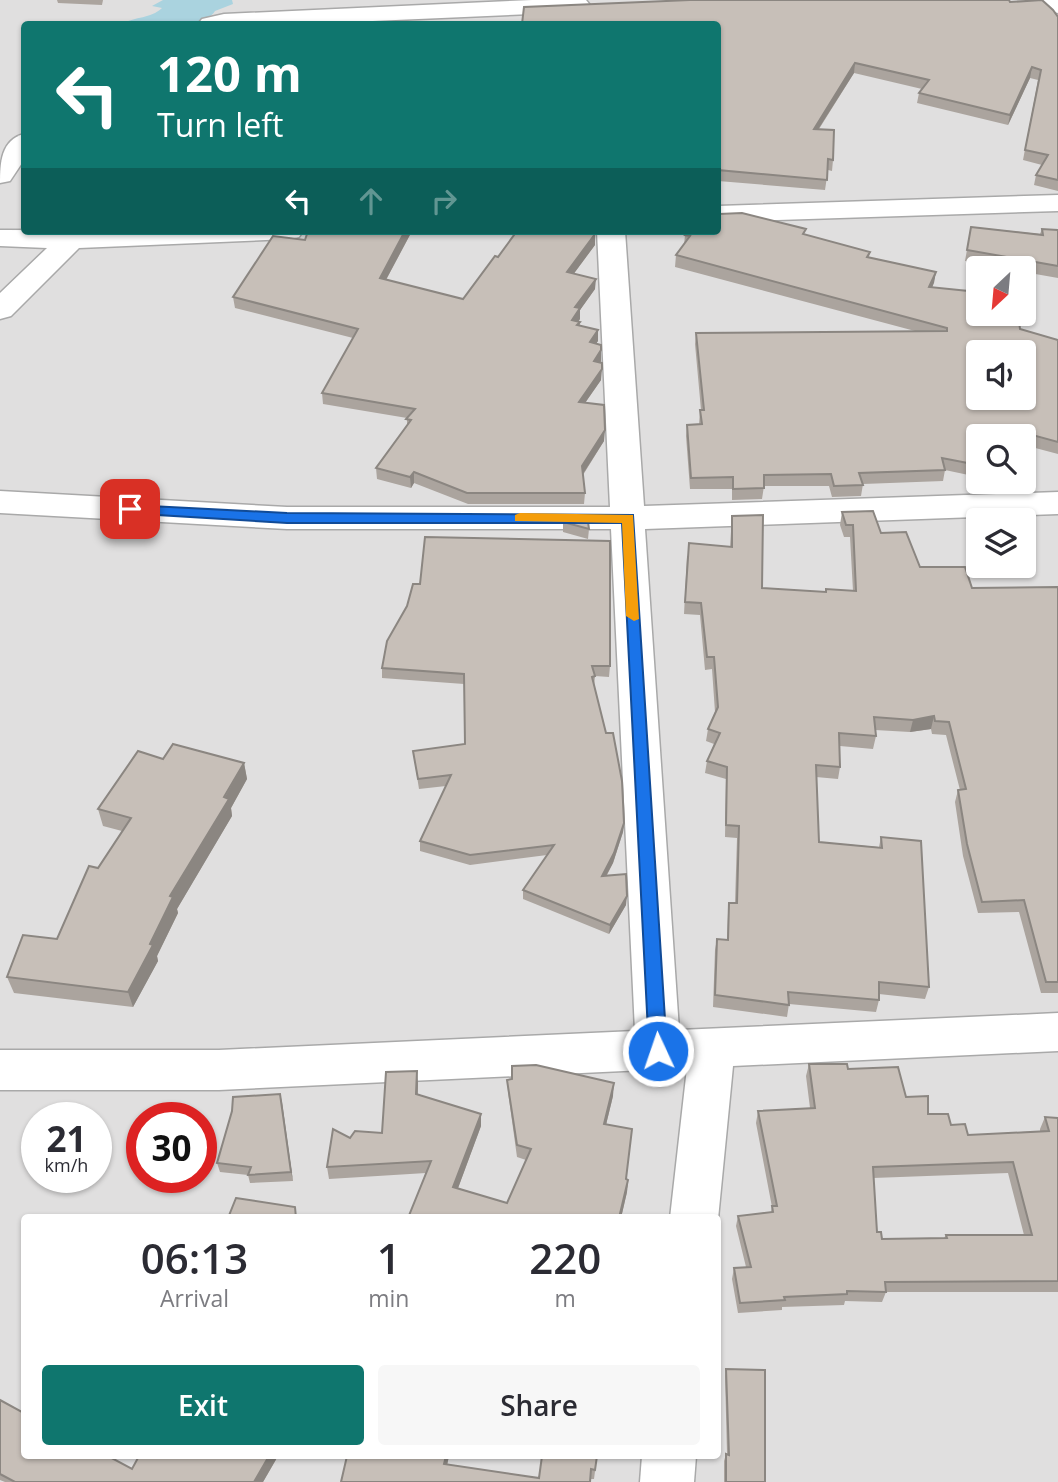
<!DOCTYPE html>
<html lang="en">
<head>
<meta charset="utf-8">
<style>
  :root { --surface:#fff; --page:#f7f7f7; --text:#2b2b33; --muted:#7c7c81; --accent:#0f766e }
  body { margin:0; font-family:"Open Sans",sans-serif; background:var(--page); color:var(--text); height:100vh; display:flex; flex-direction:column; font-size:26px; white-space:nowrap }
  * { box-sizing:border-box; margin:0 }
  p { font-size:23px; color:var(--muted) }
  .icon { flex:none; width:38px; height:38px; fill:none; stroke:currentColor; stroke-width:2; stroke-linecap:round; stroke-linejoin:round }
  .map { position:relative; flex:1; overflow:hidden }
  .sheet { position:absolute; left:21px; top:1214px; width:700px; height:245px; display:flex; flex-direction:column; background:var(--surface); border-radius:7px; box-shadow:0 2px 5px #0004 }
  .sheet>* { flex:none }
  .banner { position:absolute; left:21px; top:21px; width:700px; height:214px; border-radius:7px; box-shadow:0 2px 5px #0004; background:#0f766e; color:#fff; overflow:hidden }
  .needle { width:46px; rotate:206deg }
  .controls { position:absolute; left:966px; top:256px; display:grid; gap:14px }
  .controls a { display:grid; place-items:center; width:70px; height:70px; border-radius:7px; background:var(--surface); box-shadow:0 2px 5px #0004; font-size:35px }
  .speed { position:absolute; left:21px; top:1102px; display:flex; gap:14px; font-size:35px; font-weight:700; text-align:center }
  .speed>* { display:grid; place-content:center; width:91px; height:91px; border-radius:50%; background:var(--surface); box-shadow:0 2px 5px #0004; line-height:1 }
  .speed small { font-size:18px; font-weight:400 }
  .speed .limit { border:10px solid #d22; background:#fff; color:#111 }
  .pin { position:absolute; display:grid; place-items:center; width:60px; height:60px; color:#fff; margin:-30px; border-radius:14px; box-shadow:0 4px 10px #0006 }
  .me { position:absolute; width:77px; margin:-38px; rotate:357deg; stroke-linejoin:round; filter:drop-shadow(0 0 5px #0008) }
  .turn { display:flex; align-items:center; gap:24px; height:147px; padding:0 21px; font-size:32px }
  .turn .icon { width:91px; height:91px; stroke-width:2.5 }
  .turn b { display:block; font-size:49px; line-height:60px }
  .lanes { display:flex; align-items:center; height:66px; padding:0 21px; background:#0003; justify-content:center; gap:35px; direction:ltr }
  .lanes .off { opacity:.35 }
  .eta { display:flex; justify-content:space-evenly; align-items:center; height:119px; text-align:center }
  .eta b { font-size:42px; font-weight:600; line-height:49px }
  .primary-button { display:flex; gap:14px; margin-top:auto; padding:14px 21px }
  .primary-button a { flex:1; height:80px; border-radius:7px; background:var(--accent); color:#fff; font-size:28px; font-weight:600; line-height:80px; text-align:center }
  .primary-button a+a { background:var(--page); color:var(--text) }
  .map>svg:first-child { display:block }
  .residential { fill:#e0dfdf; fill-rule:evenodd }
  .water { fill:#aad3df }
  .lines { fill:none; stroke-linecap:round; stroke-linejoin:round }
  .minor-casing { stroke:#a9a9a9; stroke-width:3 }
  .minor { fill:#fff; fill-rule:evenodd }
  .wall { fill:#aba49e; fill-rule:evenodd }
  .shaded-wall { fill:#8b8681 }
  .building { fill:#c7bfb8; stroke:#8b8681; stroke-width:2; fill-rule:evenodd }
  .route { fill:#1a73e8; stroke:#114b97; stroke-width:2 }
  .slow { fill:#f59e0b }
</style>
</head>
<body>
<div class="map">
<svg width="1058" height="1482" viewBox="0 0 1058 1482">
  <rect width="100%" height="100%" fill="#f2efe9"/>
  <path class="residential" d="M0,0h1058v1482h-1058zM24,24h694v207h-694zM978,268h46v45h-46zM978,352h46v45h-46zM978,436h46v45h-46zM978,520h46v45h-46zM37,1118h59v60h-59zM142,1118h59v60h-59zM24,1218h694v238h-694z"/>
  <path class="water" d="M163,0h69l1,4 -18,7c-13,21 -69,13 -93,13 14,-8 28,-5 40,-16l-10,-2z"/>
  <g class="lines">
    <g class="minor-casing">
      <g id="minor">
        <polygon points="532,0 586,0 590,5 586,10 578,12 304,24 198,24 202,19 224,14"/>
        <polygon points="1041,0 1058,0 1058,13 1050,11"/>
        <path d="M24,134v26l-14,21 -10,2c0,-20 1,-43 24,-49z"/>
        <polygon points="1058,195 1058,211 718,222 718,206"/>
        <polygon points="0,230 303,231 299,237 289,239 79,248 11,316 0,319 0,293 47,248 0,246"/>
        <polygon points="597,231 625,231 644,506 1058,492 1058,514 645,529 679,1030 1058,1013 1058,1051 733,1066 718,1219 670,1218 687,1068 219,1090 0,1090 0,1050 219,1050 635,1031 611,529 287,529 0,513 0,491 287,507 610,507"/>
        <polygon points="642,1456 696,1456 694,1482 640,1482"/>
      </g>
    </g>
    <use href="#minor" class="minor"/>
  </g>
  <g class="wall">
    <polygon points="57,0 103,0 102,5 58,3"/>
    <polygon points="1010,2 1058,17 1058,191 1034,185 1036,175 1042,165 1023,160 1038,80 1030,78 1008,125 917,103 919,93 922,89 854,73 819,129 833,160 832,171 828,170 825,190 718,181 718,24"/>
    <polygon points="719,214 870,252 869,257 936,272 932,288 1020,329 1058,340 1058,454 1024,445 1024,436 978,436 978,477 945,470 943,481 863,484 861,496 832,497 829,486 764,486 762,499 732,500 732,489 690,489 686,436 687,425 699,425 700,410 701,410 695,344 696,333 915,331 675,267 676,255 684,245 685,235"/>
    <polygon points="971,227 1040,234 1042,229 1058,230 1058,278 1024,272 1024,268 1002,268 965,261"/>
    <polygon points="308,231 412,231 386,280 463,299 498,257 595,245 574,273 595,289 580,310 580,319 578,321 580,322 580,326 598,330 598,341 596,343 601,361 601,380 585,403 604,441 583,475 585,493 584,504 468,504 414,483 411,488 377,479 376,468 407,426 407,418 323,404 322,393 353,338 235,308 233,297 305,240"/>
    <polygon points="842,512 881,533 920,567 972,588 1058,587 1058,993 1041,993 1019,912 978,913 963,856 955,802 958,790 960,790 946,735 932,734 931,729 910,732 875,730 876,736 873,749 840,746 840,767 838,779 816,777 819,842 879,847 881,837 929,987 925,999 879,994 879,1000 876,1012 789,1004 787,1017 713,1007 715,950 717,939 727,939 728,914 729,903 735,903 737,838 725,837 726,779 705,773 707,761 714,744 706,741 708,729 715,712 712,669 705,670 700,615 684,614 687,556 730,547 732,516 762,588 825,592 853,591 850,537 844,537 840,525"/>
    <polygon points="563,522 589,529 588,539 563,532"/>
    <polygon points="387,641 610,666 609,677 595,676 594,687 624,823 623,832 613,863 607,875 626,905 609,934 523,899 523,890 547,855 470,865 420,851 420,841 446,786 419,789 413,751 465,744 464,684 382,678 382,668"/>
    <polygon points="163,759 244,763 247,779 231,808 232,816 177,909 178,913 157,956 158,961 133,1007 14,993 7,977 57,939 98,868 122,831 103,826 98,809"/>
    <path d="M809,1064l39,5 58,28 22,17 23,11 17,10 72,-4v-2l5,-12 13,1v174h-172l-4,10 -37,-1 -1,4 -62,2v3l-44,3 -6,-34 2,-11 12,-1 -10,-41 2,-10 33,-4 1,-5 -16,-84 2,-12 52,-3 -4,-32zM1008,1173l16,62h-78l-2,3 -62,1 -5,-7 -4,-54z"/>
    <polygon points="507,1080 613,1096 606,1125 626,1179 628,1180 627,1192 621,1218 408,1218 426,1173 329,1179 327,1167 350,1138 382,1133 418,1083 418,1095 481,1114 481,1126 458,1188 507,1203 526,1160 517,1157 508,1092"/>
    <polygon points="280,1094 293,1181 250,1183 248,1175 220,1172 217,1163"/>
    <polygon points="726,1369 765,1482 724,1482 724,1461 726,1454 727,1454 725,1376"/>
    <polygon points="0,1400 132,1469 139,1456 278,1456 263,1482 5,1482 0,1480"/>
    <polygon points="347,1456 449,1456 447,1465 539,1478 597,1456 594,1479 341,1482"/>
  </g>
  <g class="shaded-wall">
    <polygon points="855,63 854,73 812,139 814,129"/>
    <polygon points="1032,67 1030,78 1008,125 1010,115"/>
    <polygon points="405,231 412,231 381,289 380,278"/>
    <polygon points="595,234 595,245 567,283 567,272"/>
    <polygon points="936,272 934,283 927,299 929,287"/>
    <polygon points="596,279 595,289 580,310 580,319 572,331 572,320 575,307"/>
    <polygon points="598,330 598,341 590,353 590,342"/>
    <polygon points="601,350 601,361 593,372 594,361"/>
    <polygon points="602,369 601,380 578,413 579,402"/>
    <polygon points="605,430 604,441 581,477 582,466"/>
    <polygon points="414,472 414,483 411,488 410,477"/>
    <polygon points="934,716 931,729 910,732 913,720"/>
    <polygon points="244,763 247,779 231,808 232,816 177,909 178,913 157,956 158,961 133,1007 128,992 170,896"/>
    <polygon points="624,823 623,832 613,863 601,885 602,876"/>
    <polygon points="627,896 626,905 609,934 610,925"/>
    <polygon points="417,1071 418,1083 417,1107 416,1094"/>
    <polygon points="614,1083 613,1096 603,1137 604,1124"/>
    <polygon points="280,1094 282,1102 293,1181 291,1172"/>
    <polygon points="481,1114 481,1126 454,1199 453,1187"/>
    <polygon points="628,1180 627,1192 621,1218 619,1218"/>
    <polygon points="269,1456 278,1456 263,1482 254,1482"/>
    <polygon points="446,1456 449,1456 445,1474 444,1464"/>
  </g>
  <g class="building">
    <polygon points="690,0 1009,0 1010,2 1042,0 1053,10 1058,17 1058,180 1036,175 1048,155 1025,150 1041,70 1032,67 1010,115 919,93 929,80 855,63 814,129 834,130 833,160 828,159 827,180 718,170 718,24 522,24 524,7"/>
    <path d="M718,209l1,5 23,-1 64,16 -3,5 67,18 -3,5 69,15 -7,15 49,5v21h40l2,16 38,11v102l-58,-16 -2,10h-20v29l-36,-7 3,12 -86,3 4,12 -29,1 -3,-12 -67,1v13l-31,1v-12l-42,1 -4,-53 15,-1 -2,-14h4l-8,-77 251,-2v-3l-271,-73 14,-19 -5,-1 3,-4h30zM978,352h46v45h-46z"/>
    <polygon points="971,227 1043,235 1042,229 1058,230 1058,266 967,250"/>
    <polygon points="308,231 405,231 380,278 463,299 495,256 498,257 517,231 595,231 595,234 567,272 596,279 575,307 580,308 572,320 580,322 577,325 598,330 590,342 601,345 601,350 594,361 602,363 602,369 579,402 604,405 605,430 582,466 585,493 467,493 414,472 410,477 376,468 411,420 406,419 415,409 322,393 358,329 233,297 273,236 305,240"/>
    <polygon points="873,511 881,533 906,532 920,567 965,567 972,588 1058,587 1058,982 1046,982 1024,900 982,902 967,844 958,790 966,789 949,722 935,721 934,716 913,720 874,717 876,736 839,733 840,767 816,765 819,842 882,848 881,837 921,841 929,987 879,982 879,1000 788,992 789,1005 715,995 717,939 728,940 729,903 737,903 739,826 726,825 727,767 707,761 720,733 708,729 718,707 714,657 707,657 701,603 685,602 689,543 732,547 732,516 763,515 762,588 826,592 826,589 856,591 853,525 846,525 842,512"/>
    <polygon points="563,522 588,522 589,529"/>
    <polygon points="425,537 610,541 610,666 592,666 595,676 592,677 606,733 613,733 622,781 624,823 614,853 602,876 626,874 627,896 610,925 523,890 554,845 470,855 420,841 451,775 418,779 413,751 465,744 464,674 382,668 387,641 407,606 413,584 420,584"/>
    <polygon points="173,744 244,763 224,797 229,799 170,896 173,897 150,944 153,945 128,992 7,977 23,935 57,939 89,866 98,868 131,818 98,809 138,751 163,759"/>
    <path d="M809,1064h38l1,5 50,-2 8,30 22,-1v18h20l3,11 14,-1 3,11 81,-4 -4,-14 13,1v163l-173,1 1,10 -39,-1v3l-63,3 1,3 -45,3 -6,-35 17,-1 -13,-51 35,-4 -1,-6h5l-19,-95 57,-3zM1013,1162l19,73h-86l1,3 -65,1 -1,-7h-4l-4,-65z"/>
    <polygon points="536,1065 614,1083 604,1124 632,1129 626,1179 628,1180 619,1218 408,1218 431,1161 327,1167 333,1129 350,1138 355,1131 382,1133 386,1072 417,1071 416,1094 481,1114 453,1187 507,1203 531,1149 517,1145 507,1080 512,1079 512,1066"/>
    <polygon points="280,1094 291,1172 248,1175 251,1167 217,1163 232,1111 233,1097"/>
    <polygon points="236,1198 295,1207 296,1218 228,1218"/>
    <polygon points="726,1369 765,1370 765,1482 726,1482 726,1454 729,1455"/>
    <polygon points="0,1400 24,1413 24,1456 108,1456 132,1469 139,1456 269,1456 254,1482 15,1482 0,1474"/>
    <polygon points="347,1456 446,1456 444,1464 539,1478 542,1456 597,1456 595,1470 591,1469 590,1482 341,1482"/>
  </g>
  <polygon class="route" points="130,505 287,513 633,515 667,1051 664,1056 651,1056 649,1051 622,523 287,523 125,513 125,506"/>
  <polygon class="slow" points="520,513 633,515 639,619 634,621 626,616 622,523 515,521 515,515"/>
</svg>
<div class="controls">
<a><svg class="needle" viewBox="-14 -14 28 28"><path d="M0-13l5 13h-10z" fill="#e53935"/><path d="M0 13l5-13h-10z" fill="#7c7c81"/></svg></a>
<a><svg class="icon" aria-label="sound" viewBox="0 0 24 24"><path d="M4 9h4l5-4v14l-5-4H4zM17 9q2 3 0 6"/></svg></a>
<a><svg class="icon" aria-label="search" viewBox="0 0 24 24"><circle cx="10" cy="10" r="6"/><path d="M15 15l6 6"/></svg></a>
<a><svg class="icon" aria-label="layers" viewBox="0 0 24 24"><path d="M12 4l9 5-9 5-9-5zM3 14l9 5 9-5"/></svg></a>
</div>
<div class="speed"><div>21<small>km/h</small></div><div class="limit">30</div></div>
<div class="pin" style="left:130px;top:509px;background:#d93025"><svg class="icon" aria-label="arrive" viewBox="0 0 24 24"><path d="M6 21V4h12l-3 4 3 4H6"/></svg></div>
<svg class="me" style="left:658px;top:1051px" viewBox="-20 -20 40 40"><circle r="17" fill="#1a73e8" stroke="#fff" stroke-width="3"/><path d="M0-11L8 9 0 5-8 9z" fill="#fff"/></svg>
<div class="banner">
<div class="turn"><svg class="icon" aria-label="left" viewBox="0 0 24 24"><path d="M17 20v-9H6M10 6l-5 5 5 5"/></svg><div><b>120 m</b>Turn left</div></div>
<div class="lanes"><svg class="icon" aria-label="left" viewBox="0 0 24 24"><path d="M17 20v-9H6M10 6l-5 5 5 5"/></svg><svg class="icon off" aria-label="ahead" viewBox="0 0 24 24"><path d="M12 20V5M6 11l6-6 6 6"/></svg><svg class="icon off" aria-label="right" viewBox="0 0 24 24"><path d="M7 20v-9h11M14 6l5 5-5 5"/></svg></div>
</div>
<section class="sheet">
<div class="eta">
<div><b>06:13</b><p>Arrival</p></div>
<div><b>1</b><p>min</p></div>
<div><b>220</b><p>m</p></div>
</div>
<div class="primary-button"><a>Exit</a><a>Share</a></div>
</section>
</div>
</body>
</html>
